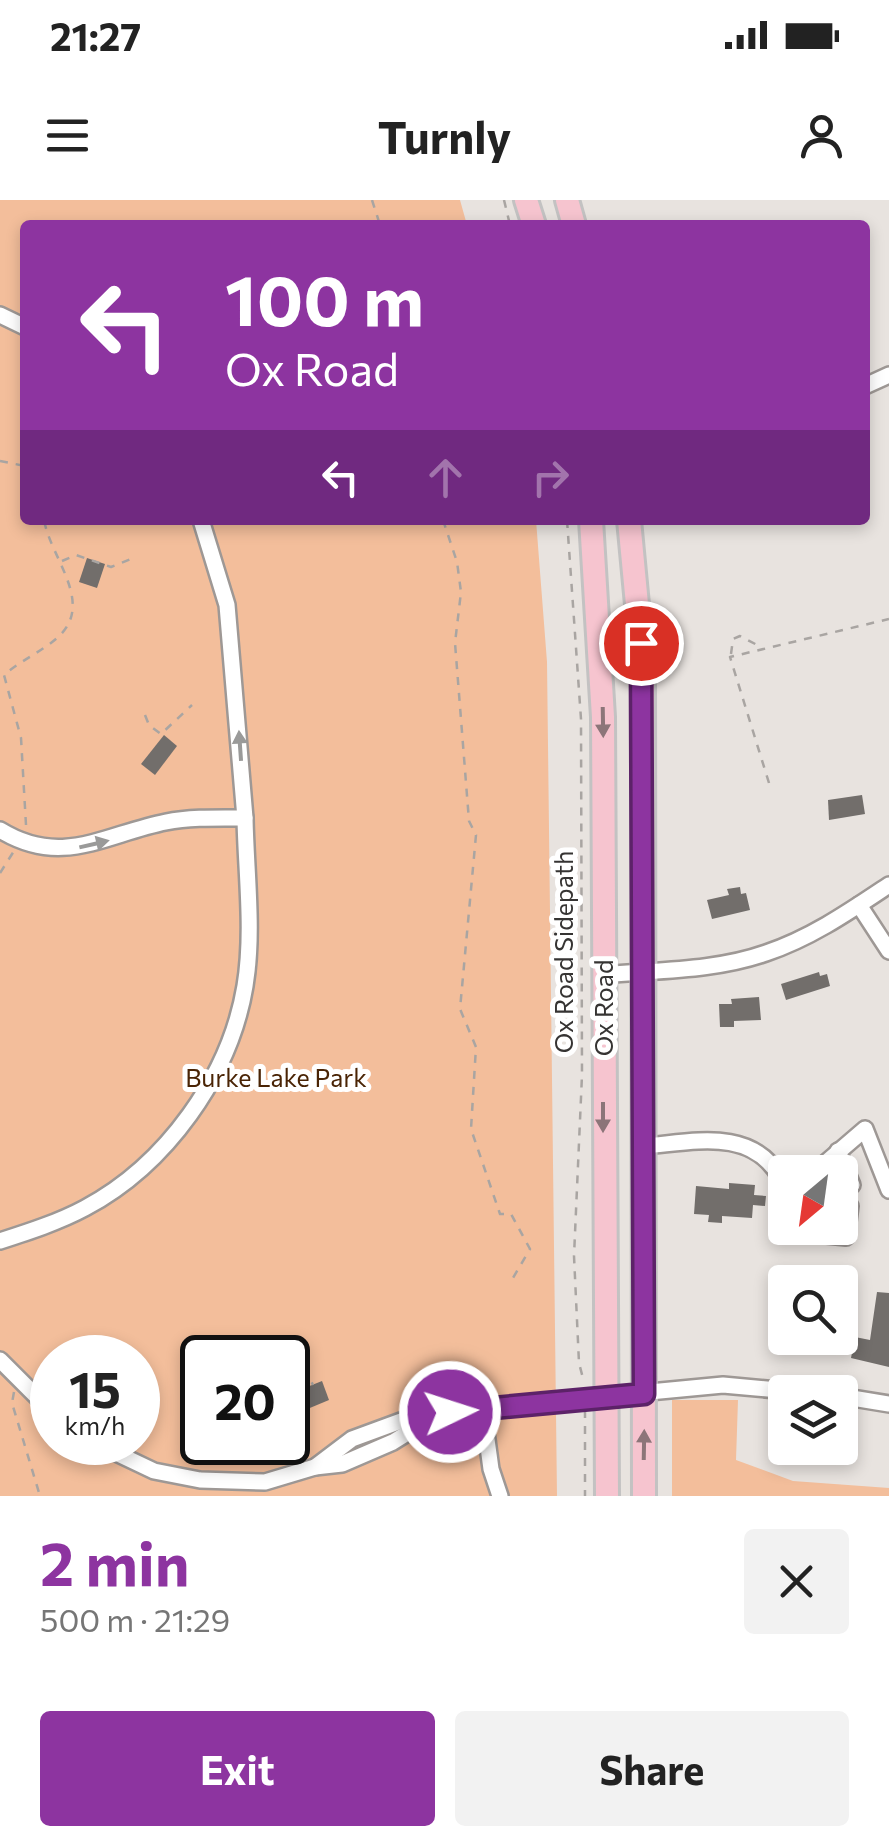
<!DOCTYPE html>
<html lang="en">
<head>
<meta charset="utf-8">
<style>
  :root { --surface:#fff; --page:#f2f2f2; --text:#222; --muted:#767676; --accent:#8d34a0 }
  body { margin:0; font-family:Commissioner,sans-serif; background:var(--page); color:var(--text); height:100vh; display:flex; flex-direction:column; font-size:38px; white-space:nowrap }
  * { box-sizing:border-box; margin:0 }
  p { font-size:32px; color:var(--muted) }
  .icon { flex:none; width:55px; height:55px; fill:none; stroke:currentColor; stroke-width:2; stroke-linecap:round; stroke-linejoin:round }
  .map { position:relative; height:1296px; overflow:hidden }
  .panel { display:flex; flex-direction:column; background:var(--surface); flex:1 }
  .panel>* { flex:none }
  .top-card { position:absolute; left:20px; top:20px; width:850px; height:305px; border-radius:10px; box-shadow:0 5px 15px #0003; background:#8d34a0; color:#fff; overflow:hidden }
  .needle { width:65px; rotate:209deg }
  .fabs { position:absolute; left:768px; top:955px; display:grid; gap:20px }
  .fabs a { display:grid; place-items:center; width:90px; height:90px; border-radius:10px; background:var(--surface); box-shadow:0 5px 15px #0003; font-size:50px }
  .speed { position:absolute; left:30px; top:1135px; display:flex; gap:20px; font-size:50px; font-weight:700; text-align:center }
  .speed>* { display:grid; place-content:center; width:130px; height:130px; border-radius:50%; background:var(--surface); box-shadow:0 5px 15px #0003; line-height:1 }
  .speed small { font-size:25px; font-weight:400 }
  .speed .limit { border:5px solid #111; border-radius:15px; background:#fff; color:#111 }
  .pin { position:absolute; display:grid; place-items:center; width:85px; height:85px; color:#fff; margin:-42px; border:5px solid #fff; border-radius:50%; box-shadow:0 2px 10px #0007 }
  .me { position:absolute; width:110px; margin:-55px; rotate:86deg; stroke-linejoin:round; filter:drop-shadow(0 0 8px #0008) }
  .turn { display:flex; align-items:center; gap:35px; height:210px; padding:0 40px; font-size:45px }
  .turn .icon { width:130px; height:130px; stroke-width:2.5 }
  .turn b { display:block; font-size:70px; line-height:85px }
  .lanes { display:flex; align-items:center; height:95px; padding:0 40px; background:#0003; justify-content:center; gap:50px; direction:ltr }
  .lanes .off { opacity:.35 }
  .round { display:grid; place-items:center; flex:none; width:105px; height:105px; border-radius:10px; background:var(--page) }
  .headline { display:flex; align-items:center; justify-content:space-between; height:170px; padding:0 40px }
  h1 { font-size:60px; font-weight:700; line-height:75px; color:var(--accent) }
  .primary-button { display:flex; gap:20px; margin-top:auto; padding:20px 40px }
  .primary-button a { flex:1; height:115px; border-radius:10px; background:var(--accent); color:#fff; font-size:40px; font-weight:700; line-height:115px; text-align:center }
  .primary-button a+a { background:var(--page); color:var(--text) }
  .status { display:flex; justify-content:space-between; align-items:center; height:70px; padding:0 50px; background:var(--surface); direction:ltr }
  .status svg { height:28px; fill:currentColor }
  header { display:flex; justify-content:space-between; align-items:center; height:130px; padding:0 40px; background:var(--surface); font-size:45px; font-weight:700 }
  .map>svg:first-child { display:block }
  .green { fill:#f3be9b; fill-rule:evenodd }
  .building { fill:#726e6b }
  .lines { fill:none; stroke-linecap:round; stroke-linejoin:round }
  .minor-casing { stroke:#9e9895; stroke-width:20 }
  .highway-casing { stroke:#c3c2c2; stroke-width:28 }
  .path { stroke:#a9a5a2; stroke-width:2.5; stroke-dasharray:8 8; stroke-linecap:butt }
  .minor { stroke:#fff; stroke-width:15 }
  .highway { stroke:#f6c4cf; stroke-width:22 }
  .oneway { fill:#8c7579 }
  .oneway2 { fill:#9a9a99 }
  .route-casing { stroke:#5c2268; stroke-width:25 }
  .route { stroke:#8d34a0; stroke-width:18 }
  .labels { text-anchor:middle; stroke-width:10; stroke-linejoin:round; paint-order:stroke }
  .street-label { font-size:25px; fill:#363433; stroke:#fff }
  .park-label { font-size:25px; fill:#4a2405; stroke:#fff }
</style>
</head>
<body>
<div class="status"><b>21:27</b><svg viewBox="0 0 49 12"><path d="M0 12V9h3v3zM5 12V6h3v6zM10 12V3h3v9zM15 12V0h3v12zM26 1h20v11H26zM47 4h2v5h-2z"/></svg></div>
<header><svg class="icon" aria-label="menu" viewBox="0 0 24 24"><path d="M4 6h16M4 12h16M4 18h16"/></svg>Turnly<svg class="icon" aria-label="person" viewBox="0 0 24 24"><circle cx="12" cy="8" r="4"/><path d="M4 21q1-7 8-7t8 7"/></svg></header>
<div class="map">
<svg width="889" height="1296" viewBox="0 0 889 1296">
  <rect width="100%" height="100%" fill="#e8e3df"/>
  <g class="green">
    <path d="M0,0h460l7,25h-442v295h511l11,142 10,834h-557zM52,1158h86v84h-86zM202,1158h86v84h-86z"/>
    <polygon points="672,1200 738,1200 736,1260 793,1281 889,1288 889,1296 672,1296"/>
  </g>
  <g class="building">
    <polygon points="87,358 105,364 97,388 79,382"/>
    <polygon points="164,535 177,546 155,575 141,564"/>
    <polygon points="862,595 865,614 829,620 828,600"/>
    <polygon points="740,687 741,694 746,693 750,710 712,719 707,700 729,695 727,689"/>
    <polygon points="819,772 820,776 827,774 830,786 786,800 781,784"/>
    <polygon points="759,797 761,820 734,821 734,827 720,827 719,804 732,804 731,799"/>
    <polygon points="729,983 755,985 754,995 766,996 765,1006 753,1005 752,1018 722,1016 722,1023 708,1022 709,1015 694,1014 696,986 729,989"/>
    <polygon points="877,1092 889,1093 889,1167 851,1158 855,1137 870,1140"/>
    <polygon points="322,1181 329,1200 305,1210 297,1191"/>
  </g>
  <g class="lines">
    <g class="minor-casing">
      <g id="minor">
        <polyline points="0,115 25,127"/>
        <polyline points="865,186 889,175"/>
        <path d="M0,630c62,38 105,4 166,-8 25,-5 53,-4 79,-4l-18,-213 -26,-85"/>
        <polyline points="859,705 889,751"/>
        <path d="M604,775c54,-5 111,-4 162,-22 45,-15 84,-42 123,-68"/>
        <path d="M645,946c49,-4 106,-19 135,31l-2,53 68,7 4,-31 -10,-2"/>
        <polyline points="838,951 852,985"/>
        <polyline points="815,972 865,929 889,990"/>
        <path d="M0,1041c28,-9 59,-19 85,-33 81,-43 145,-132 160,-222 9,-54 1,-113 0,-168"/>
        <polyline points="0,1160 52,1212"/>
        <polyline points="840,1196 889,1204"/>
        <polyline points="483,1210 491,1269 500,1296"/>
        <polyline points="93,1242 154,1271 200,1280 265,1282 315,1267 342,1264 393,1242 433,1217"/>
        <polyline points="315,1267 352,1239 420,1214 723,1185 799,1192"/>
      </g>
    </g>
    <g class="highway-casing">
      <g id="highway">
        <polyline points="526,0 534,25"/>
        <polyline points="567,0 574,25"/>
        <polyline points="591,320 603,517 607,1296"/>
        <polyline points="629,320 643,468 644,1296"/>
      </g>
    </g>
    <g class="path">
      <polyline points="372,0 380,25"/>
      <polyline points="504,0 510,25"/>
      <polyline points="0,261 25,266"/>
      <polyline points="443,320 457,362 461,392 455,443 469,621 476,635 460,809 476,847 471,929 500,1014 511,1014 530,1049 510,1083"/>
      <polyline points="567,320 581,519 582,875 574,1056 579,1163 584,1182"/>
      <polyline points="62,361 76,355 111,367 131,359"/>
      <polyline points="731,454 733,439 740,436 761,447"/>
      <polyline points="145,515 149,525 161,534 192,505"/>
      <polyline points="769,583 730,457 889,419"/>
      <path d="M26,625l-5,-87 -17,-63c16,-14 37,-23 53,-37 39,-34 -6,-79 -13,-118"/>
      <polyline points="0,673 14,651"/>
      <polyline points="288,1164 306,1171 313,1185"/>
      <polyline points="14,1192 12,1203 40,1296"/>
      <polyline points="288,1205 295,1210"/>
      <polyline points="585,1210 585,1296"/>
      <polyline points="288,1215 304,1207"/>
    </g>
    <use href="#minor" class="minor"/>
    <use href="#highway" class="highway"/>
  </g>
  <defs><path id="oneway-solid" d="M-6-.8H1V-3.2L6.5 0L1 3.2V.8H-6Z" transform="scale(2.5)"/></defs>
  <g class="oneway">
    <use href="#oneway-solid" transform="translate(603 522) rotate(89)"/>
    <use href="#oneway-solid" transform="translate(603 917) rotate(90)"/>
    <use href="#oneway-solid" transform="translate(644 1245) rotate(-89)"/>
  </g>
  <g class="oneway2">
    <use href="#oneway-solid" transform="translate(240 546) rotate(-94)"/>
    <use href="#oneway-solid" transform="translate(94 644) rotate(-13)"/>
  </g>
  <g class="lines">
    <g class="route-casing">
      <polyline id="route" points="450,1212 644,1194 641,443"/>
    </g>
    <use href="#route" class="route"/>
  </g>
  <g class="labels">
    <g class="street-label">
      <text transform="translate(564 752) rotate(-90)" y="9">Ox Road Sidepath</text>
      <text transform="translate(604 808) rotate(-90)" y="9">Ox Road</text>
    </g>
    <g class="park-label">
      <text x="276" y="887">Burke Lake Park</text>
    </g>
  </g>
</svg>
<div class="fabs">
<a><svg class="needle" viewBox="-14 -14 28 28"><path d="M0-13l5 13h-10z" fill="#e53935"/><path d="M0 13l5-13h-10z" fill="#767676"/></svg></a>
<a><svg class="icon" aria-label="search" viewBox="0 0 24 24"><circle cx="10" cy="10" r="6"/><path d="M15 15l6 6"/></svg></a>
<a><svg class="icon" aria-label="layers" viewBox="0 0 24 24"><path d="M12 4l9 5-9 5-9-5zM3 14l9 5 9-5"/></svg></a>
</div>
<div class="speed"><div>15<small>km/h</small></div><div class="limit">20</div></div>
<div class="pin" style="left:641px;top:443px;background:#d93025"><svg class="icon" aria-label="arrive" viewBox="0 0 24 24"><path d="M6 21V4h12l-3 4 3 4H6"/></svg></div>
<svg class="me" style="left:450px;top:1212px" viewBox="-20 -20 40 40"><circle r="17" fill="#8d34a0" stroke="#fff" stroke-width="3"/><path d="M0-11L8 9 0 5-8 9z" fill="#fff"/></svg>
<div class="top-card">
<div class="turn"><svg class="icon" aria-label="left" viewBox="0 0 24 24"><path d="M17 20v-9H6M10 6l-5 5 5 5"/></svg><div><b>100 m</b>Ox Road</div></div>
<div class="lanes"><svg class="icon" aria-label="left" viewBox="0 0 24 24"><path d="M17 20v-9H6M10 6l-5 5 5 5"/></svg><svg class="icon off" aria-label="ahead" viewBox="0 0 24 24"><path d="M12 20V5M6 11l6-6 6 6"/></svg><svg class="icon off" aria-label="right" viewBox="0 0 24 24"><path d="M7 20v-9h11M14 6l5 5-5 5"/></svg></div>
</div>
</div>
<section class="panel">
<div class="headline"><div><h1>2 min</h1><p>500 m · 21:29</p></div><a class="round"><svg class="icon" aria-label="close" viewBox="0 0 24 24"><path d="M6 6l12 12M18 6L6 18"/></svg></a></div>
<div class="primary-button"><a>Exit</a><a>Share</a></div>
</section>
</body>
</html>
